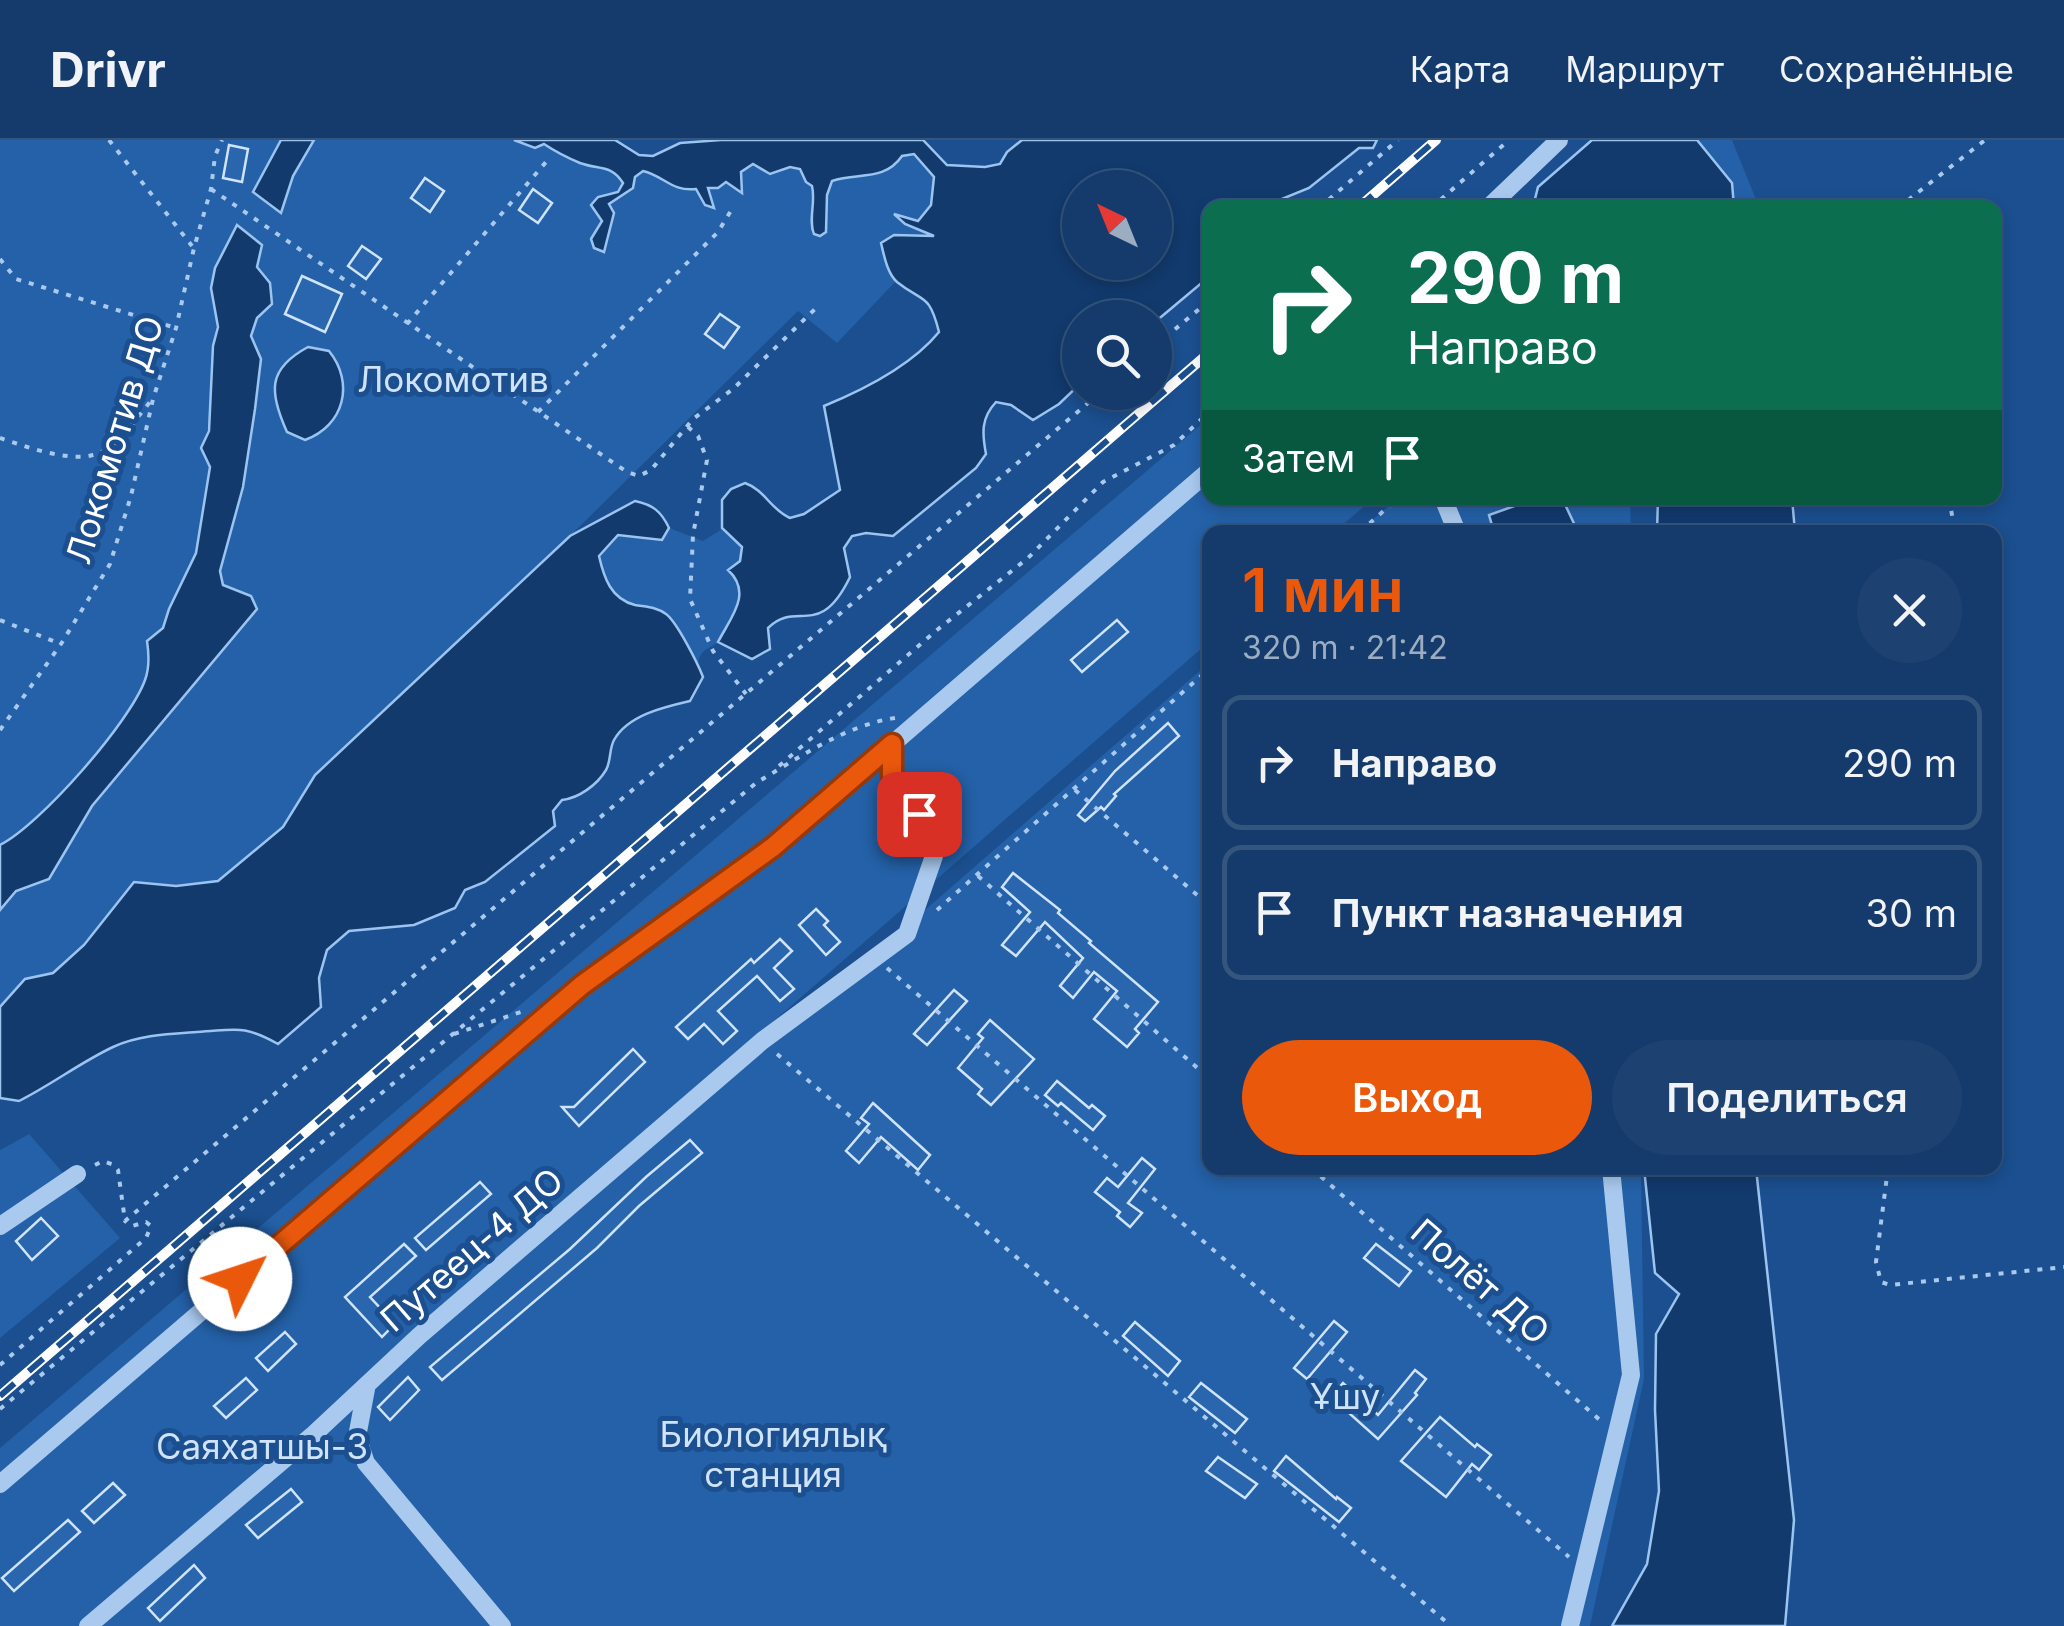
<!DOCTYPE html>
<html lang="ru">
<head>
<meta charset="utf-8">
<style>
  :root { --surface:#143b6b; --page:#1d4271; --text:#f1f3f6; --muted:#9dadc1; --line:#33557e; --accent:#ea580c }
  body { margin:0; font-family:Inter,sans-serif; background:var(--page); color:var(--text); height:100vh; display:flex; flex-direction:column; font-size:38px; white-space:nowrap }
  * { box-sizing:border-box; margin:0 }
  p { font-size:32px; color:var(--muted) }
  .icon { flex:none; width:55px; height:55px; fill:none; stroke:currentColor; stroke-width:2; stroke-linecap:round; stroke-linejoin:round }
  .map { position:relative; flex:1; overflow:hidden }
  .sheet { position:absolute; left:1202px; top:385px; width:800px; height:650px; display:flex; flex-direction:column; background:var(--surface); border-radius:20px; box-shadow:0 5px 15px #0003,0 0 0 2px var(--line) }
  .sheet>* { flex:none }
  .hud { position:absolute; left:1202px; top:60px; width:800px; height:305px; border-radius:20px; box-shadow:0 5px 15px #0003,0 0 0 2px var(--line); background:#0b6e4f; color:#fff; overflow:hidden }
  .needle { width:65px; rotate:317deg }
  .controls { position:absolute; left:1062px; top:30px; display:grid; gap:20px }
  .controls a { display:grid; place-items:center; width:110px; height:110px; border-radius:50%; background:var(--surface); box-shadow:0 5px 15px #0003,0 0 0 2px var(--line); font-size:50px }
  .pin { position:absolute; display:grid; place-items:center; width:85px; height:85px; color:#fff; margin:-42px; border-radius:20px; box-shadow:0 5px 15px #0006 }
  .me { position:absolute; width:110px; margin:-55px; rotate:49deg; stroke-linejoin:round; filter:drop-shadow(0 0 8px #0008) }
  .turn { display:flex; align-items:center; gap:35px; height:210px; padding:0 40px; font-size:45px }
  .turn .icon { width:130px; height:130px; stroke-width:2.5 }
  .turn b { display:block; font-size:70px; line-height:85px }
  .then { display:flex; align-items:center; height:95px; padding:0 40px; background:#0003; gap:20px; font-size:38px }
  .round { display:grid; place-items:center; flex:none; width:105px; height:105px; border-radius:52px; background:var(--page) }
  .summary { display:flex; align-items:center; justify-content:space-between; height:170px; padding:0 40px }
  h1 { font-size:60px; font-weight:600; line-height:75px; color:var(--accent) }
  .action { display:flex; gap:20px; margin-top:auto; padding:20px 40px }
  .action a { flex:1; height:115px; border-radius:60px; background:var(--accent); color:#fff; font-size:40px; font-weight:600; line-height:115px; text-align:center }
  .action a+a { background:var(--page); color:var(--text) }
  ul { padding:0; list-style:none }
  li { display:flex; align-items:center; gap:30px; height:135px; margin:0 20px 15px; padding:0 20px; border:5px solid var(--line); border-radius:20px }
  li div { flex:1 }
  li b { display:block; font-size:38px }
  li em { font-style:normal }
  header { display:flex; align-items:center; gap:60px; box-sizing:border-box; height:140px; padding:0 50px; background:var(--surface); border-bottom:2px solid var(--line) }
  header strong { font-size:48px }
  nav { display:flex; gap:55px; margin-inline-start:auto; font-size:35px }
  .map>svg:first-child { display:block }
  .green { fill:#2461a8 }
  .water { fill:#123a6d; stroke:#9cc4f0; stroke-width:2.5; fill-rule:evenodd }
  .building { fill:#2a66ad; stroke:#cfe3fa; stroke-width:2.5 }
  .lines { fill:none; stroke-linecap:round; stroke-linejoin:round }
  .path { stroke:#a9c9ee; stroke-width:4; stroke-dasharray:5 8; stroke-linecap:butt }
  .minor { stroke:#a9c9ee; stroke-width:18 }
  .rail-casing { stroke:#fff; stroke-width:10 }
  .rail { stroke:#1b4f8f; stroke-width:6; stroke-dasharray:19; stroke-linecap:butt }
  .route-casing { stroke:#983908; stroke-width:25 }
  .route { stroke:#ea580c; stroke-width:18 }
  .labels { text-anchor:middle; stroke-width:10; stroke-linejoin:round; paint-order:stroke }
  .park-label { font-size:35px; fill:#cfe3fa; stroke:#1b4f8f }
  .street-label { font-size:35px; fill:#fff; stroke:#1b4f8f }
</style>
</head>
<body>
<header>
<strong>Drivr</strong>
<nav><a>Карта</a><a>Маршрут</a><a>Сохранённые</a></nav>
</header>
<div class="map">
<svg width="2064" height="1486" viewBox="0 0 2064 1486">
  <rect width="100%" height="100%" fill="#1b4f8f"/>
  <g class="green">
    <path d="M0,0h514l21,8 9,-4c12,8 24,14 36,19 19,7 31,1 43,20l-5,9 -11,1 -9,20 4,8 -11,18 17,4 4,-20 -3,-19 34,-33c19,5 31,21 53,18l9,16 9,1 -6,-18 18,-6 27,-19 11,8 33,-3 126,-28 24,25 38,2 -35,21 130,-42 130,62 -55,54v-74h-75v74l3,7 -189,-34 -12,7 7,27 7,12 -59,62 -39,-32 -228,225 -255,239 -32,52 -65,54 -42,5 -42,-4 -50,63 -31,29 -28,5 -25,28v-97l16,-19 34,-13 42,-72 157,-185 2,-25 -28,-11 -3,-14 23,-84 12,-78 6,-50 -10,-22 19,-54 -13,-16 -41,40c2,16 -1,25 -3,39 -5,35 3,70 -12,102l9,18 -14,87 -27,56 -6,19 -16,13c2,13 3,26 -2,39 -15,42 -105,145 -145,165z"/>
    <polygon points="1697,0 1732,0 1759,67 1734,67 1732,42"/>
    <polygon points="1210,277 1210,358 1374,358 1334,392 1210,392 1210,501 651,988 663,998 1210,522 1210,1028 1641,1028 1644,1239 1590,1486 0,1486 0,1308"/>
    <polygon points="1398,358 1630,358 1631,392 1358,392"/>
    <path d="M669,388l34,13 19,-12 20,18 -2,14 -11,9c17,17 12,30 1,50 -3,6 -7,16 -11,21 -10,9 -18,7 -21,22l-15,-25 -31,-31 -23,-3 -23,-19 -7,-29 19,-21 44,5z"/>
    <polygon points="29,994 120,1098 0,1198 0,1010"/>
  </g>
  <g class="water">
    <polygon points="281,0 314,0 293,36 281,73 253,52"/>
    <path d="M514,0h101l24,15 14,1 27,-13 41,-3h202l24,25 38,2 15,-3 7,-12 15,-12h355l-4,8h-14l-50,40 -37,15 1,4 -63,1v68l-55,46v-4c-21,0 -28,-12 -48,-11l-3,10 -24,1v66l-21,20 -26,16 -22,-15 -15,-3c-15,16 -14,31 -10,52l-10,14 -83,68 -27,-3 -14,3 -8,12 6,29c-31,64 -53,22 -82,51l2,21 -18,10 -34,-17c13,-25 35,-49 10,-72l12,-9 2,-14 -20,-19v-28l9,-11 14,-6c20,7 25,26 45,35l14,-4 36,-24 -16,-84c39,-16 88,-41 115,-74 -10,-40 -16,-29 -42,-50 -10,-9 -13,-27 -16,-39l13,-8 40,1 -29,-12 -11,-10 24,7 13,-16 3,-28 -20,-23 -12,2c-18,26 -44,16 -70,25l-5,14 -1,37 -6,4 -6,-2c-6,-14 2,-32 -2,-48l-6,-4 -6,-13 -10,-2 -20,7 -17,-10 -12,8 1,21 -16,-11 -8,6h-10l6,20 -9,-3 -9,-16c-24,3 -32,-13 -53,-18l-8,6 -2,11 -24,16 5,9 -10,39 -10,-4 -3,-9 11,-18 -11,-16 7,-8 20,-5 5,-9c-12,-19 -24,-13 -43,-20 -12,-5 -24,-11 -36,-19l-9,4zM1080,48h75v74h-75z"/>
    <polygon points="1592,0 1697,0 1732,43 1734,67 1533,67 1538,47"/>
    <path d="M237,85l25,20 -5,22 13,16 2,21 -15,14 -6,18 10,23 -6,50 -12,78 -23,84 3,14 28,11 6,13 -165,197 -43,73 -33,12 -16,19v-65c40,-20 130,-123 145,-165 5,-13 4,-26 2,-39l16,-13 6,-19 27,-56 14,-86 -9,-19 8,-17 4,-85 5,-19 -7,-39 4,-20z"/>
    <path d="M308,207l21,4c26,32 15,75 -24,89l-18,-8c-18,-40 -20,-63 21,-85z"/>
    <polygon points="1537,358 1562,358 1578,392 1494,392 1489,375"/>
    <polygon points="1658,358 1792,358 1795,392 1657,392"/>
    <path d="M635,361c18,4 26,10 34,27l-7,12 -44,-5 -19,21c5,22 12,43 36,49 11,2 22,2 31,9 11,8 32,50 37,63l-13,24c-26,6 -62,14 -76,39 -5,9 -3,22 -8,30 -9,15 -27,28 -44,30l-9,11 2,15 -70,56 -20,8 -10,18 -41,17 -65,6 -22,19 -8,28 2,29 -43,37c-36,-20 -42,-14 -81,-12 -28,2 -58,3 -84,15 -32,15 -62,38 -94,54l-19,-3v-91l25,-28 28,-6 31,-28 50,-63 42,4 42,-5 65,-54 32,-52 255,-239z"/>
    <polygon points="1644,1028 1756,1028 1794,1380 1785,1486 1612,1486 1647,1424 1659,1351 1655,1270 1656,1194 1679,1154 1655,1133"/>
  </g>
  <g class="building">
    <polygon points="229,5 248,9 242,42 223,38"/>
    <polygon points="425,38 444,51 430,72 411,58"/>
    <polygon points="533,49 552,63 538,83 519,70"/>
    <polygon points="362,106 381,119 366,139 348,126"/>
    <polygon points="302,136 342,154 325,192 285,174"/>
    <polygon points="720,174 739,187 724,208 705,194"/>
    <polygon points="1117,480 1128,492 1082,532 1071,520"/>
    <polygon points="1168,583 1179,596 1114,654 1116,656 1104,670 1101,667 1085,681 1078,675 1115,631"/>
    <polygon points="1013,733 1060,770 1058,773 1091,801 1089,803 1158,862 1135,889 1139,893 1127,907 1094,879 1117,851 1094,832 1073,858 1060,846 1083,818 1045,782 1016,816 1002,805 1030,772 1002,747"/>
    <polygon points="816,769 828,781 824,785 840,802 826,815 799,785"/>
    <polygon points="780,799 792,811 774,828 794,849 780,861 757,836 718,871 737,891 723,904 704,884 688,899 676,887 751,819 754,823"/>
    <polygon points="954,850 967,861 927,905 914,894"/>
    <polygon points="990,880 1034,919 991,965 978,954 982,949 958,928 983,898 978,894"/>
    <polygon points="633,909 645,922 579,986 562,967 574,967"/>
    <polygon points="1057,941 1089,968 1092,965 1105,976 1093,990 1061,963 1058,966 1045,955"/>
    <polygon points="873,963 930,1015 918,1030 881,997 859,1023 846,1011 869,984 861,978"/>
    <polygon points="690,1000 702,1013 639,1066 597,1108 442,1240 430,1227 570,1109 646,1037"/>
    <polygon points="1142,1018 1155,1029 1128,1063 1142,1073 1130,1087 1117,1076 1120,1072 1095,1052 1107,1038 1118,1047"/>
    <polygon points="480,1042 491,1054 426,1110 415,1098"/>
    <polygon points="41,1078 58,1096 32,1120 16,1101"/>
    <polygon points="404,1104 416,1116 370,1157 395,1184 382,1197 345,1157"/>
    <polygon points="1376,1104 1411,1131 1399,1146 1364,1118"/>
    <polygon points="1334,1181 1347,1192 1307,1239 1294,1228"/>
    <polygon points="1135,1182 1180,1221 1168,1236 1123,1196"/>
    <polygon points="285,1192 296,1204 268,1231 256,1218"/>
    <polygon points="1415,1230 1426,1239 1415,1253 1417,1255 1378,1299 1331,1257 1343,1243 1378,1275"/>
    <polygon points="408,1237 419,1250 390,1280 378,1267"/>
    <polygon points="246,1238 257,1250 226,1278 214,1266"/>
    <polygon points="1201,1243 1247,1279 1235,1293 1189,1257"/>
    <polygon points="1440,1277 1475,1307 1477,1304 1491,1315 1479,1330 1472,1324 1446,1357 1401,1321"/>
    <polygon points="1286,1316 1336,1359 1337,1357 1351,1368 1339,1382 1274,1331"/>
    <polygon points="1218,1317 1257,1344 1245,1358 1206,1331"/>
    <polygon points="113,1343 125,1355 94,1383 82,1371"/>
    <polygon points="291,1349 302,1362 258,1398 246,1385"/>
    <polygon points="68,1380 80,1392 14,1451 2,1438"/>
    <polygon points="194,1425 205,1438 160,1481 148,1468"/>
  </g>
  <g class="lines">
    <g class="path">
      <polyline points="109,0 192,106"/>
      <polyline points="211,49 627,332 639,336 651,330 693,279 733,249 815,169"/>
      <polyline points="1319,68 1398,0"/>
      <polyline points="1431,68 1509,0"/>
      <polyline points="1898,68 1985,0"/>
      <polyline points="0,119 16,139 176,188"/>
      <polyline points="407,184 546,22"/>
      <polyline points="1155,206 1210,160"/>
      <polyline points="538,272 718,92 732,69"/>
      <polyline points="688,287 698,296 707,320 693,395 690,459 713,511 746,554"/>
      <path d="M0,298c24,8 67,24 93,17 23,-5 43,-37 58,-54"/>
      <polyline points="1949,358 1955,392"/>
      <polyline points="1360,392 1398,358"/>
      <polyline points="0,480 61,504"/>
      <polyline points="0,590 61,504 110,424 131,356 153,259 176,188 194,108 211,49 215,16 222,0"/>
      <polyline points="779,626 937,490 1028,418 1103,342 1174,305 1210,271"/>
      <polyline points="1075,650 1210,766"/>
      <polyline points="978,736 1210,939"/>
      <polyline points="937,770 1210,528"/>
      <polyline points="887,828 1569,1417"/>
      <polyline points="454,894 521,872"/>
      <polyline points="777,914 1451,1486"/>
      <polyline points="95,1025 103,1021 114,1025 118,1030 125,1081 1101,252"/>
      <polyline points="1311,1028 1601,1281"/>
      <polyline points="1888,1028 1876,1122 1881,1142 1890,1145 2064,1127"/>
      <polyline points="0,1225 146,1098 151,1086 146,1082 132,1086 125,1081"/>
      <path d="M0,1269l756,-626c42,-25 90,-58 139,-65"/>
    </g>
    <g class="minor">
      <polyline points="1488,68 1559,0"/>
      <polyline points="1443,358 1457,392"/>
      <polyline points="0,1086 77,1034"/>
      <polyline points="366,1249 357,1297 366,1323 502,1486"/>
      <polyline points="0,1344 569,856 773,707 1210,330"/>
      <polyline points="88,1486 314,1294 419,1196 762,901 907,794 934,716 919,674 892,635 892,604"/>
      <polyline points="1570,1486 1631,1235 1611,1028"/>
    </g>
    <g class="rail-casing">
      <g id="rail">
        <polyline points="1358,68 1436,0"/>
        <polyline points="0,1256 1210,212"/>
      </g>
    </g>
    <use href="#rail" class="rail"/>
  </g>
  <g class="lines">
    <g class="route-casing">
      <polyline id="route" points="240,1139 582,845 773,707 892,604 892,635 919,674"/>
    </g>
    <use href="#route" class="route"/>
  </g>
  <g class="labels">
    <g class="park-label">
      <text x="453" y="252">Локомотив</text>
      <text x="1345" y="1269">Ұшу</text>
      <text x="773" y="1307">Биологиялық<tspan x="773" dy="40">станция</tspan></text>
      <text x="262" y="1319">Саяхатшы-3</text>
    </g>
    <g class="street-label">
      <text transform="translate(115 300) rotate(-73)" y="12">Локомотив ДО</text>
      <text transform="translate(472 1110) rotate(-41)" y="12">Путеец-4 ДО</text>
      <text transform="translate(1480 1142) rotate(41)" y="12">Полёт ДО</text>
    </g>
  </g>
</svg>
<div class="controls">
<a><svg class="needle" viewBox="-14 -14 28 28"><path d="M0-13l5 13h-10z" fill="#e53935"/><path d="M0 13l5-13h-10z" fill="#9dadc1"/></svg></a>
<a><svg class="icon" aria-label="search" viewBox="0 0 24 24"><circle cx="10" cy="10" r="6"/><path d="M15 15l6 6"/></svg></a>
</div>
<div class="pin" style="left:919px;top:674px;background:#d93025"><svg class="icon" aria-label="arrive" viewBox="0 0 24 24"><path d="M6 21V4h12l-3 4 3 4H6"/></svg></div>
<svg class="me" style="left:240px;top:1139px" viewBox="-20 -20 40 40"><circle r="19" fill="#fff"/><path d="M0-13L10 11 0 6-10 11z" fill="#ea580c"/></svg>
<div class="hud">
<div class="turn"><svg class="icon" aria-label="right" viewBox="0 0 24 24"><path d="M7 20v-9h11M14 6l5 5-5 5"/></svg><div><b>290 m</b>Направо</div></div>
<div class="then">Затем<svg class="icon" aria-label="arrive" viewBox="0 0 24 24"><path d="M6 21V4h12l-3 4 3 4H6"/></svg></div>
</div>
<section class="sheet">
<div class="summary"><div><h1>1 мин</h1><p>320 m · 21:42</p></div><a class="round"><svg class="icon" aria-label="close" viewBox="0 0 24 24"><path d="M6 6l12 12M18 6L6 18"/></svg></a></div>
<ul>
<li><svg class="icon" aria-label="right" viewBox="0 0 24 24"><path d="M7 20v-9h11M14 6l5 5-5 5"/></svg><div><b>Направо</b></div><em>290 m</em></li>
<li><svg class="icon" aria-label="arrive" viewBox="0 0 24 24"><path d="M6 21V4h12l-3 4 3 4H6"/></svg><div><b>Пункт назначения</b></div><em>30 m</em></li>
</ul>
<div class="action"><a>Выход</a><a>Поделиться</a></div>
</section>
</div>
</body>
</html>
